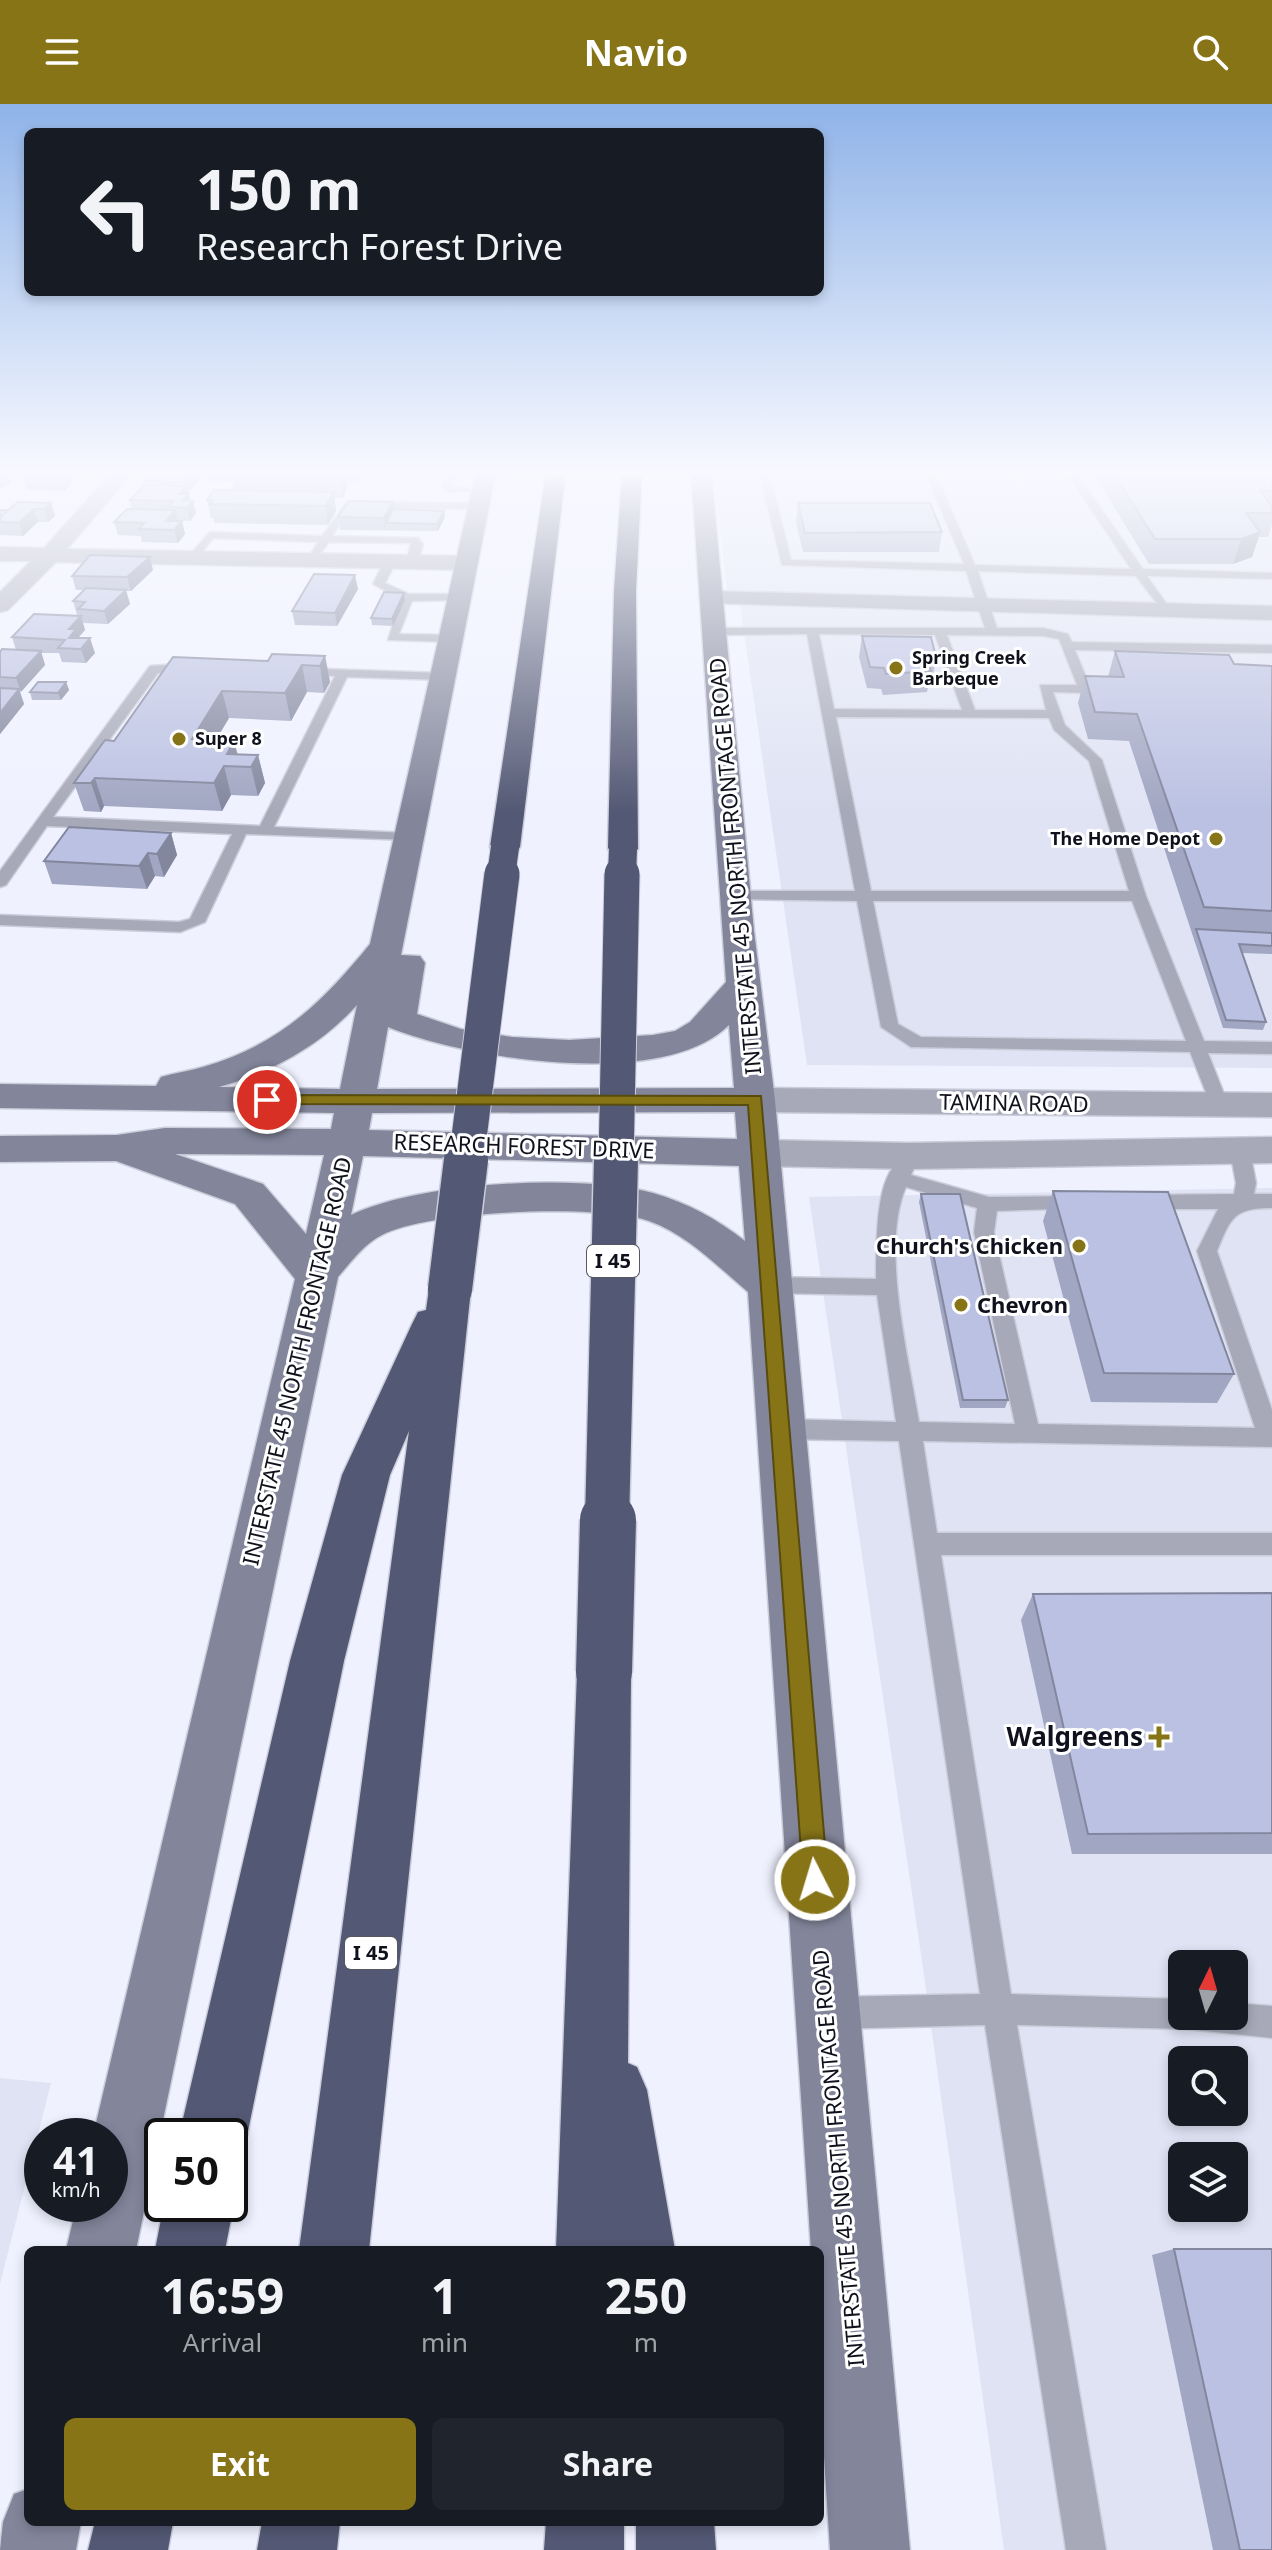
<!DOCTYPE html>
<html lang="en">
<head>
<meta charset="utf-8">
<style>
  :root { --surface:#171b24; --page:#20242c; --text:#f1f3f6; --muted:#9ea1a6; --accent:#867417 }
  body { margin:0; font-family:"Noto Sans",sans-serif; background:var(--page); color:var(--text); height:100vh; display:flex; flex-direction:column; font-size:30px; white-space:nowrap }
  * { box-sizing:border-box; margin:0 }
  p { font-size:26px; color:var(--muted) }
  .icon { flex:none; width:44px; height:44px; fill:none; stroke:currentColor; stroke-width:2; stroke-linecap:round; stroke-linejoin:round }
  .map { position:relative; flex:1; overflow:hidden }
  .side { position:absolute; left:24px; top:2142px; width:800px; height:280px; display:flex; flex-direction:column; background:var(--surface); border-radius:12px; box-shadow:0 4px 12px #0003 }
  .side>* { flex:none }
  .hud { position:absolute; left:24px; top:24px; width:800px; height:168px; border-radius:12px; box-shadow:0 4px 12px #0003; background:#171b24; color:var(--text); overflow:hidden }
  .needle { width:52px; rotate:5deg }
  .tools { position:absolute; left:1168px; top:1846px; display:grid; gap:16px }
  .tools a { display:grid; place-items:center; width:80px; height:80px; border-radius:12px; background:var(--surface); box-shadow:0 4px 12px #0003; font-size:40px }
  .speed { position:absolute; left:24px; top:2014px; display:flex; gap:16px; font-size:40px; font-weight:700; text-align:center }
  .speed>* { display:grid; place-content:center; width:104px; height:104px; border-radius:50%; background:var(--surface); box-shadow:0 4px 12px #0003; line-height:1 }
  .speed small { font-size:20px; font-weight:400 }
  .speed .limit { border:4px solid #111; border-radius:12px; background:#fff; color:#111 }
  .pin { position:absolute; display:grid; place-items:center; width:68px; height:68px; color:#fff; margin:-34px; border:4px solid #fff; border-radius:50%; box-shadow:0 2px 8px #0007 }
  .me { position:absolute; width:88px; margin:-44px; rotate:355deg; stroke-linejoin:round; filter:drop-shadow(0 0 6px #0008) }
  .turn { display:flex; align-items:center; gap:28px; height:168px; padding:0 40px; font-size:36px }
  .turn .icon { width:104px; height:104px; stroke-width:2.5 }
  .turn b { display:block; font-size:56px; line-height:68px }
  .eta { display:flex; justify-content:space-evenly; align-items:center; height:136px; text-align:center }
  .eta b { font-size:48px; font-weight:700; line-height:56px }
  .action { display:flex; gap:16px; margin-top:auto; padding:16px 40px }
  .action a { flex:1; height:92px; border-radius:12px; background:var(--accent); color:#fff; font-size:32px; font-weight:700; line-height:92px; text-align:center }
  .action a+a { background:var(--page); color:var(--text) }
  header { display:flex; justify-content:space-between; align-items:center; height:104px; padding:0 40px; background:var(--accent); color:#fff; font-size:36px; font-weight:700 }
  .map>svg:first-child { display:block }
  .built { fill:#e0e3f4; fill-rule:evenodd }
  .lines { fill:none; stroke-linecap:round; stroke-linejoin:round }
  .service-casing { stroke:#cbcddb; stroke-width:3 }
  .minor-casing { stroke:#cbcddb; stroke-width:3 }
  .tertiary-casing { stroke:#cbcddb; stroke-width:3 }
  .secondary-casing { stroke:#cbcddb; stroke-width:3 }
  .motorway-casing { stroke:#cbcddb; stroke-width:3 }
  .service { fill:#a7a9b8; fill-rule:evenodd }
  .minor { fill:#a7a9b8; fill-rule:evenodd }
  .tertiary { fill:#a7a9b8; fill-rule:evenodd }
  .secondary { fill:#83869b; fill-rule:evenodd }
  .motorway { fill:#535874; fill-rule:evenodd }
  .motorway-bridge-far3-casing { stroke:#cbcddb; stroke-width:30; stroke-linecap:butt }
  .motorway-bridge-far2-casing { stroke:#cbcddb; stroke-width:37; stroke-linecap:butt }
  .motorway-bridge-far1-casing { stroke:#cbcddb; stroke-width:47; stroke-linecap:butt }
  .motorway-bridge-casing { stroke:#cbcddb; stroke-width:59; stroke-linecap:butt }
  .motorway-bridge-far3 { stroke:#535874; stroke-width:28 }
  .motorway-bridge-far2 { stroke:#535874; stroke-width:35 }
  .motorway-bridge-far1 { stroke:#535874; stroke-width:44 }
  .motorway-bridge { stroke:#535874; stroke-width:56 }
  .wall { fill:#a1a6c2 }
  .shaded-wall { fill:#83879e }
  .building { fill:#bbc1e2; stroke:#83879e; stroke-width:2 }
  .route { fill:#867417; stroke:#574b0f; stroke-width:2 }
  .poi-dot { fill:#867417; stroke:#fff; stroke-width:3 }
  .labels { text-anchor:middle; stroke-width:6; stroke-linejoin:round; paint-order:stroke }
  .far-poi-label { font-size:18px; font-weight:bold; fill:#0f111c; stroke:#fff; text-anchor:start }
  .shield { fill:#fff; stroke:#575860; stroke-width:2 }
  .shield-label { font-size:20px; font-weight:bold; fill:#0f111c }
  .street-label { font-size:22px; fill:#0f111c; stroke:#fff }
  .poi-label { font-size:22px; font-weight:bold; fill:#0f111c; stroke:#fff; text-anchor:end }
  .near-poi-label { font-size:26px; font-weight:bold; fill:#0f111c; stroke:#fff; text-anchor:end }
</style>
</head>
<body>
<header><svg class="icon" aria-label="menu" viewBox="0 0 24 24"><path d="M4 6h16M4 12h16M4 18h16"/></svg>Navio<svg class="icon" aria-label="search" viewBox="0 0 24 24"><circle cx="10" cy="10" r="6"/><path d="M15 15l6 6"/></svg></header>
<div class="map">
<svg width="1272" height="2446" viewBox="0 0 1272 2446">
  <rect width="100%" height="100%" fill="#eff1ff"/>
  <g class="built">
    <polygon points="714,367 1272,367 1272,503 727,488"/>
    <polygon points="740,501 1272,516 1272,964 807,961"/>
    <path d="M1272,1084v1362h-268l-81,-582 -114,-771zM1182,1860h52v52h-52zM1182,1956h52v52h-52zM1182,2052h52v52h-52z"/>
    <polygon points="0,1974 51,1979 0,2180"/>
  </g>
  <g class="lines">
    <g class="service-casing">
      <g id="service">
        <polygon points="303,367 358,371 363,374 358,377 307,376 302,373"/>
        <polygon points="449,367 459,367 453,383 487,386 447,388 442,383"/>
        <path d="M698,367h377l68,98 129,4v6l-125,-3 24,34 -6,4 -29,-38 -158,-5 19,57h46l25,6 4,8 200,3v8l-197,-3 16,39 -6,4 -32,-1 12,33 37,35 44,136 58,145 68,1v12l-64,-1 20,51 -2,4h-14l-22,-56 -279,-5 -30,-20 -24,-126 -128,-2 -2,-3 8,-5h120l-48,-257 -93,1 -4,-1v-6h275l-19,-57 -184,-6 -22,-89h-59zM770,372l157,1 37,87 -173,-4zM937,373l133,1 61,91 -156,-4zM819,530l116,1 27,75 -128,-1zM947,531l96,1 16,3 18,46h-37l6,25h-71zM836,613l213,1 5,12 35,31 40,130h-258zM873,797h259l54,140 -265,-4 -23,-13z"/>
        <polygon points="347,398 479,399 484,402 479,405 350,404 332,432 418,434 423,440 418,458 412,461 406,458 411,439 329,438 313,459 307,456 318,438 213,434 196,456 187,454 210,428 322,432"/>
        <polygon points="390,455 396,458 385,479 409,490 461,490 467,493 461,496 412,497 399,530 451,531 457,535 455,538 388,536 401,495 373,480 384,458"/>
        <polygon points="196,559 202,563 200,566 158,569 53,713 260,722 335,572 298,571 292,567 294,564 443,569 449,573 447,576 347,573 274,723 407,729 412,730 412,736 246,730 205,818 180,828 0,821 0,811 179,818 190,815 232,730 47,722 6,781 0,783 0,767 150,562"/>
        <path d="M1240,1040l10,7 6,32 -2,11h18v14c-38,0 -41,9 -55,43l55,159v37l-349,-6 14,92h335v22h-331l70,439 171,5v17h52v-13l38,3v32l-86,-9 -169,-4 89,525h-40l-81,-525 -154,4 -11,-5 -5,-11 5,-11 11,-5 149,-3 -81,-553 -119,-2 -8,-3 -4,-7 4,-7 8,-3 116,3 -19,-127 -108,-2 -11,-8 11,-8 107,2c1,-27 -3,-111 29,-120l10,7 -4,9 78,22 89,-1 10,7 -3,5 -88,3 -3,21 44,192 217,4 -58,-177 21,-42h-74l-10,-7 10,-7 90,-1 2,-11 -6,-32zM906,1083l71,21 -3,24 41,192 -96,-2c-10,-63 -39,-176 -13,-235z"/>
      </g>
    </g>
    <g class="minor-casing">
      <g id="minor">
        <polygon points="113,367 134,367 67,445 467,452 478,459 467,466 56,458 8,506 0,508 0,488 31,457 0,457 0,443 44,444"/>
        <polygon points="712,487 1272,502 1272,516 704,499 700,494"/>
      </g>
    </g>
    <g class="tertiary-casing">
      <g id="tertiary">
        <polygon points="756,984 1272,989 1272,1013 756,1008 743,1005 737,996 743,987"/>
        <polygon points="1272,1033 1272,1059 909,1065 759,1062 745,1058 739,1049 745,1040 759,1036 909,1039"/>
      </g>
    </g>
    <g class="secondary-casing">
      <g id="secondary">
        <path d="M476,367h20l-95,484 19,1 5,7 -8,51 44,15 51,8 57,3 84,-5 22,-4 15,-9 36,-40 -35,-511h20l43,460 21,169 135,1450h-80l-10,-156v-144h-9l-63,-958c-31,-26 -60,-57 -99,-71 -51,-17 -220,-11 -267,14 -18,9 -31,27 -44,42l-202,973h-70l11,-46h33v-68h-17l202,-857 -60,-75 -119,-43 -116,1v-26l117,-1 48,-7 166,1 3,-16 -334,-5v-24l156,2 5,-9c14,-4 28,-6 42,-10 76,-22 119,-64 167,-123zM357,901l-17,84 -121,-2c52,-14 102,-42 138,-82zM729,921l5,63 -357,1 11,-62c79,32 275,64 341,-2zM735,1008l2,27 -368,-9 3,-17zM175,1050l149,1 -18,79 -43,-50zM363,1052l376,10 6,75c-28,-22 -57,-38 -92,-48 -74,-20 -233,-11 -302,22z"/>
        <polygon points="28,2385 28,2418 81,2418 76,2446 0,2446 3,2418 14,2390"/>
      </g>
    </g>
    <g class="motorway-casing">
      <g id="motorway">
        <polygon points="546,367 566,367 520,743 516,749 494,749 490,743"/>
        <polygon points="622,367 642,367 636,487 638,745 634,751 612,751 608,745 614,487"/>
        <polygon points="450,1169 465,1174 471,1185 369,2146 299,2146 409,1327 390,1371 344,1557 247,2032 237,2056 230,2059 230,2032 179,2032 290,1557 342,1371 412,1220 418,1208 426,1206 429,1185 435,1174"/>
        <polygon points="604,1543 623,1550 631,1568 628,1959 637,1963 647,1986 675,2146 556,2146 577,1568 585,1550"/>
        <polygon points="230,2091 234,2100 225,2146 155,2146 164,2100 230,2100"/>
        <polygon points="95,2418 173,2418 168,2446 88,2446"/>
        <polygon points="262,2418 340,2418 337,2446 257,2446"/>
        <polygon points="546,2418 624,2418 624,2446 544,2446"/>
        <polygon points="636,2418 714,2418 716,2446 636,2446"/>
      </g>
    </g>
    <use href="#service" class="service"/>
    <use href="#minor" class="minor"/>
    <use href="#tertiary" class="tertiary"/>
    <use href="#secondary" class="secondary"/>
    <use href="#motorway" class="motorway"/>
    <g class="motorway-bridge-far3-casing">
      <g id="motorway-bridge-far3">
        <polyline points="501,772 505,743"/>
        <polyline points="622,772 623,745"/>
      </g>
    </g>
    <g class="motorway-bridge-far2-casing">
      <g id="motorway-bridge-far2">
        <polyline points="466,1058 502,770"/>
        <polyline points="616,1058 622,770"/>
      </g>
    </g>
    <g class="motorway-bridge-far1-casing">
      <g id="motorway-bridge-far1">
        <polyline points="450,1185 466,1056"/>
        <polyline points="607,1418 616,1056"/>
      </g>
    </g>
    <g class="motorway-bridge-casing">
      <polyline id="motorway-bridge" points="604,1568 608,1416"/>
    </g>
    <use href="#motorway-bridge-far3" class="motorway-bridge-far3"/>
    <use href="#motorway-bridge-far2" class="motorway-bridge-far2"/>
    <use href="#motorway-bridge-far1" class="motorway-bridge-far1"/>
    <use href="#motorway-bridge" class="motorway-bridge"/>
  </g>
  <g class="wall">
    <polygon points="30,367 70,367 73,378 64,387 27,386 23,374"/>
    <polygon points="202,367 344,367 347,384 343,394 334,394 336,407 328,421 214,419 214,414 211,414 207,396 234,386 232,375 230,378 205,377"/>
    <polygon points="388,367 437,367 435,371 389,371"/>
    <polygon points="1092,367 1267,367 1272,373 1272,421 1268,433 1259,433 1252,453 1233,460 1149,460"/>
    <polygon points="199,376 187,390 196,409 190,417 177,416 182,417 185,430 178,439 142,438 141,432 118,431 114,418 132,405 130,396 146,381 145,377"/>
    <polygon points="51,399 55,412 48,418 38,418 23,432 0,431 0,404 0,406 8,406"/>
    <polygon points="798,399 942,428 939,448 803,448 796,418"/>
    <polygon points="394,405 445,413 438,427 340,426 338,413"/>
    <polygon points="153,466 131,487 126,487 130,500 108,520 83,519 85,526 78,534 95,549 86,559 62,558 59,549 41,549 45,561 20,588 24,600 0,630 0,548 16,546 12,533 80,512 77,511 73,497 85,486 76,486 72,472"/>
    <polygon points="358,485 337,522 295,521 292,507"/>
    <polygon points="404,489 405,496 393,522 372,521 371,514"/>
    <polygon points="862,532 936,553 933,574 930,574 927,588 883,591 881,585 867,584 859,553"/>
    <polygon points="1115,547 1234,560 1272,562 1272,850 1242,849 1266,918 1263,926 1223,924 1129,637 1088,635 1078,599 1085,572 1108,573"/>
    <polygon points="325,552 330,578 324,589 307,588 291,617 229,614 216,636 234,637 237,650 258,651 265,679 258,692 231,691 222,707 104,702 101,708 84,707 74,679 114,637 268,557"/>
    <polygon points="66,578 69,586 61,596 32,596 30,588"/>
    <polygon points="171,729 177,751 164,773 155,772 147,785 52,780 44,757"/>
    <polygon points="1053,1087 1234,1270 1217,1299 1091,1298 1043,1117"/>
    <polygon points="921,1090 1008,1296 1005,1304 960,1304 919,1098"/>
    <polygon points="1272,1489 1272,1750 1072,1750 1021,1516 1033,1490"/>
    <polygon points="1174,2145 1272,2446 1213,2446 1152,2151"/>
  </g>
  <g class="shaded-wall">
    <polygon points="68,367 70,367 73,378 64,387 60,375"/>
    <polygon points="193,367 197,367 199,376 187,390 189,390 191,399 193,397 196,409 190,417 187,404 179,390 185,383 184,378"/>
    <polygon points="227,367 234,367 231,371 232,375 230,378"/>
    <polygon points="341,367 344,367 347,384 343,394 339,371"/>
    <polygon points="9,374 11,380 0,384 0,377"/>
    <polygon points="334,388 336,407 328,421 325,402"/>
    <polygon points="393,398 395,411 386,419 385,427 384,414"/>
    <polygon points="51,399 55,412 48,418 44,405"/>
    <polygon points="34,405 38,418 23,432 19,419"/>
    <polygon points="175,406 178,419 166,417"/>
    <polygon points="444,407 445,413 438,427 437,420"/>
    <polygon points="182,417 185,430 178,439 174,426"/>
    <polygon points="1260,428 1252,453 1233,460 1241,435"/>
    <polygon points="150,453 153,466 131,487 127,473"/>
    <polygon points="355,471 358,485 337,522 335,509"/>
    <polygon points="126,486 130,500 108,520 104,507"/>
    <polygon points="404,489 405,496 393,522 392,515"/>
    <polygon points="81,512 85,526 78,534 69,534 69,525"/>
    <polygon points="90,534 95,549 86,559 81,545"/>
    <polygon points="41,547 45,561 21,588 16,574"/>
    <polygon points="325,552 330,578 324,589 320,562"/>
    <polygon points="302,561 307,588 291,617 285,589"/>
    <polygon points="66,578 69,586 61,596 58,589"/>
    <polygon points="19,585 24,600 0,630 0,609"/>
    <polygon points="222,587 229,614 199,663 192,635"/>
    <polygon points="234,637 241,663 227,650"/>
    <polygon points="258,651 265,679 258,692 251,663"/>
    <polygon points="224,662 231,691 222,707 214,679"/>
    <polygon points="95,674 104,702 101,708 91,679"/>
    <polygon points="171,729 177,751 164,773 157,750"/>
    <polygon points="148,749 155,772 147,785 139,762"/>
  </g>
  <g class="building">
    <polygon points="30,367 68,367 60,375 23,374"/>
    <polygon points="154,367 193,367 184,378 145,377"/>
    <polygon points="233,367 341,367 339,371 231,371"/>
    <polygon points="1112,367 1267,367 1272,373 1272,387 1260,386 1272,403 1272,409 1246,409 1260,428 1241,435 1155,435"/>
    <polygon points="0,371 9,374 0,377"/>
    <polygon points="144,381 185,382 179,390 189,390 183,396 193,397 187,404 168,403 173,397 130,396"/>
    <polygon points="214,386 334,388 325,402 210,400 213,396 207,396"/>
    <polygon points="349,397 393,398 384,414 338,413"/>
    <polygon points="18,398 51,399 44,405 34,405 19,419 0,418 0,413"/>
    <polygon points="798,399 930,399 942,428 805,429"/>
    <polygon points="127,405 175,406 166,417 182,417 174,426 139,425 144,419 114,418"/>
    <polygon points="393,405 444,407 437,420 386,419"/>
    <polygon points="0,406 8,406 0,413"/>
    <polygon points="90,451 150,453 127,473 72,472"/>
    <polygon points="314,470 355,471 335,509 292,507"/>
    <polygon points="86,484 126,486 104,507 78,505 85,498 73,497"/>
    <polygon points="384,488 404,489 392,515 371,514"/>
    <polygon points="34,510 81,512 69,525 76,525 69,534 90,534 81,545 58,544 65,536 12,533"/>
    <polygon points="862,532 931,533 936,553 927,553 931,567 886,570 884,564 870,563"/>
    <polygon points="2,545 41,547 16,574 0,573 0,548"/>
    <polygon points="1115,547 1229,551 1234,560 1272,562 1272,807 1204,803 1137,610 1095,608 1085,572 1124,573"/>
    <polygon points="272,550 325,552 320,562 302,561 285,589 222,587 192,635 234,637 227,650 258,651 251,663 224,662 214,679 95,674 91,679 74,679 105,636 114,637 173,553 268,557"/>
    <polygon points="38,578 66,578 58,589 30,588"/>
    <polygon points="0,584 19,585 0,609"/>
    <polygon points="69,723 171,729 157,750 148,749 139,762 44,757"/>
    <polygon points="1196,825 1272,829 1272,842 1239,840 1266,918 1226,916"/>
    <polygon points="1053,1087 1168,1088 1234,1270 1104,1269"/>
    <polygon points="921,1090 960,1090 1008,1296 963,1296"/>
    <polygon points="1272,1489 1272,1729 1088,1730 1033,1490"/>
    <polygon points="1174,2145 1272,2145 1272,2446 1240,2446"/>
  </g>
  <linearGradient id="sky" x2="0" y2="1"><stop stop-color="#8fb3e8"/><stop offset="0.52" stop-color="#f8f9ff"/><stop offset="1" stop-color="#f8f9ff" stop-opacity="0"/></linearGradient>
  <rect width="1272" height="709" fill="url(#sky)"/>
  <polygon class="route" points="267,991 761,992 828,1776 824,1785 815,1788 807,1785 803,1776 748,1001 261,1000 259,996"/>
  <g class="poi-dot">
    <circle cx="896" cy="564" r="8"/>
    <circle cx="179" cy="635" r="8"/>
    <circle cx="1216" cy="735" r="8"/>
    <circle cx="1079" cy="1142" r="8"/>
    <circle cx="961" cy="1201" r="8"/>
    <path d="M1155 1621h8v8h8v8h-8v8h-8v-8h-8v-8h8z"/>
  </g>
  <g class="labels">
    <g class="far-poi-label">
      <text x="912" y="560">Spring Creek<tspan x="912" dy="21">Barbeque</tspan></text>
      <text x="195" y="641">Super 8</text>
      <text x="1200" y="741" text-anchor="end">The Home Depot</text>
    </g>
    <g class="shield">
      <rect x="587" y="1141" width="52" height="32" rx="6"/>
      <rect x="345" y="1833" width="52" height="32" rx="6"/>
    </g>
    <g class="shield-label">
      <text x="613" y="1164">I 45</text>
      <text x="371" y="1856">I 45</text>
    </g>
    <g class="street-label">
      <text transform="translate(735 762) rotate(-95)" y="8">INTERSTATE 45 NORTH FRONTAGE ROAD</text>
      <text transform="translate(1014 999) rotate(1)" y="8">TAMINA ROAD</text>
      <text transform="translate(524 1042) rotate(2)" y="8">RESEARCH FOREST DRIVE</text>
      <text transform="translate(297 1257) rotate(-77)" y="8">INTERSTATE 45 NORTH FRONTAGE ROAD</text>
      <text transform="translate(838 2054) rotate(-95)" y="8">INTERSTATE 45 NORTH FRONTAGE ROAD</text>
    </g>
    <g class="poi-label">
      <text x="1063" y="1150">Church's Chicken</text>
      <text x="977" y="1209" text-anchor="start">Chevron</text>
    </g>
    <g class="near-poi-label">
      <text x="1143" y="1642">Walgreens</text>
    </g>
  </g>
</svg>
<div class="tools">
<a><svg class="needle" viewBox="-14 -14 28 28"><path d="M0-13l5 13h-10z" fill="#e53935"/><path d="M0 13l5-13h-10z" fill="#9ea1a6"/></svg></a>
<a><svg class="icon" aria-label="search" viewBox="0 0 24 24"><circle cx="10" cy="10" r="6"/><path d="M15 15l6 6"/></svg></a>
<a><svg class="icon" aria-label="layers" viewBox="0 0 24 24"><path d="M12 4l9 5-9 5-9-5zM3 14l9 5 9-5"/></svg></a>
</div>
<div class="speed"><div>41<small>km/h</small></div><div class="limit">50</div></div>
<div class="pin" style="left:267px;top:996px;background:#d93025"><svg class="icon" aria-label="arrive" viewBox="0 0 24 24"><path d="M6 21V4h12l-3 4 3 4H6"/></svg></div>
<svg class="me" style="left:815px;top:1776px" viewBox="-20 -20 40 40"><circle r="17" fill="#867417" stroke="#fff" stroke-width="3"/><path d="M0-11L8 9 0 5-8 9z" fill="#fff"/></svg>
<div class="hud">
<div class="turn"><svg class="icon" aria-label="left" viewBox="0 0 24 24"><path d="M17 20v-9H6M10 6l-5 5 5 5"/></svg><div><b>150 m</b>Research Forest Drive</div></div>
</div>
<section class="side">
<div class="eta">
<div><b>16:59</b><p>Arrival</p></div>
<div><b>1</b><p>min</p></div>
<div><b>250</b><p>m</p></div>
</div>
<div class="action"><a>Exit</a><a>Share</a></div>
</section>
</div>
</body>
</html>
